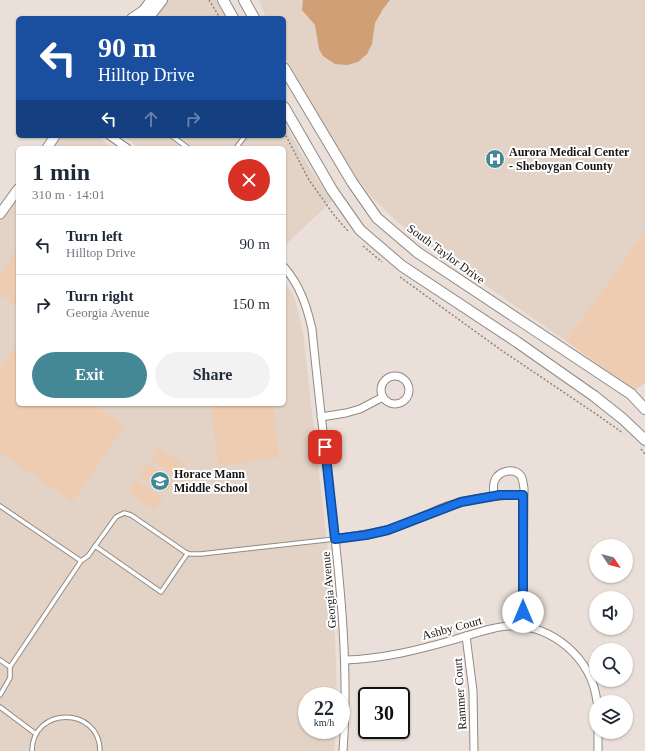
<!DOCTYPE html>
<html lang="en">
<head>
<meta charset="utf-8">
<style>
  :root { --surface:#fff; --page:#f2f2f3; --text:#1f2937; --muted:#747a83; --line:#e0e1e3; --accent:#448896 }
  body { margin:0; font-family:"Times New Roman",serif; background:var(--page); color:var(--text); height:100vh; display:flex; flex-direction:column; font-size:15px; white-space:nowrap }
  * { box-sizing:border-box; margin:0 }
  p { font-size:13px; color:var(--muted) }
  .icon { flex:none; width:22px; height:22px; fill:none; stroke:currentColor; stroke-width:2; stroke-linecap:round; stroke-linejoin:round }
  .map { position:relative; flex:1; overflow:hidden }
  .drawer { position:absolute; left:16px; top:146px; width:270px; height:260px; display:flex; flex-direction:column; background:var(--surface); border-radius:6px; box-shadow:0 1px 3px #0004 }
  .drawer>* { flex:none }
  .hud { position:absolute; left:16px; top:16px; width:270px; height:122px; border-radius:6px; box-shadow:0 1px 3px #0004; background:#1a4fa0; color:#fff; overflow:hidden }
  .needle { width:26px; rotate:125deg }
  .fabs { position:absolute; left:589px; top:539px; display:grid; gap:8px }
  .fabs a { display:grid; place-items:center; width:44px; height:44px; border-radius:50%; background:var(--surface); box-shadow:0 1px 3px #0004; font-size:20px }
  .speed { position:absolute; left:298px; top:687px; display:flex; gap:8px; font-size:20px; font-weight:700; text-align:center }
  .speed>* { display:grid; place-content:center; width:52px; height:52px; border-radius:50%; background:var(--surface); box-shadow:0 1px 3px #0004; line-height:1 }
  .speed small { font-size:10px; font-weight:400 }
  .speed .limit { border:2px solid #111; border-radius:6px; background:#fff; color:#111 }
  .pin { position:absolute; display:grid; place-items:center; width:34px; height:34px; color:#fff; margin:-17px; border-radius:8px; box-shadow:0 2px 6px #0006 }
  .me { position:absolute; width:44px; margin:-22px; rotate:0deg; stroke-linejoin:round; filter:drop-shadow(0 0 3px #0008) }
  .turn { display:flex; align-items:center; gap:14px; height:84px; padding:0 16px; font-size:18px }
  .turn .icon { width:52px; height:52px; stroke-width:2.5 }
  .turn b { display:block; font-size:28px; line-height:34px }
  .lanes { display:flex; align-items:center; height:38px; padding:0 16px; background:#0003; justify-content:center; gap:20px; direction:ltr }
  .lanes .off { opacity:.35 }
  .round { display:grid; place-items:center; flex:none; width:42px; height:42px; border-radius:21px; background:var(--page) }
  .headline { display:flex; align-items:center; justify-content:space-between; height:68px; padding:0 16px }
  h1 { font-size:24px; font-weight:800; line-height:30px }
  .cta { display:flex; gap:8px; margin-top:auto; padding:8px 16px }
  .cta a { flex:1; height:46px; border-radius:24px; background:var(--accent); color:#fff; font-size:16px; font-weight:800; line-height:46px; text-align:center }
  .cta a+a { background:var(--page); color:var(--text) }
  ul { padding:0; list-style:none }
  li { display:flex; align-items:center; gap:12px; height:60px; padding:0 16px; border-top:1px solid var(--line) }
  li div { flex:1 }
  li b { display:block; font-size:15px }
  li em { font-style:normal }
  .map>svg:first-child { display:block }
  .built { fill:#e2d3c6 }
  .green { fill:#edccb1 }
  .water { fill:#d09f76 }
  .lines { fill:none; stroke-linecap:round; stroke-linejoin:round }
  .service-casing { stroke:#928a83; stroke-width:5.5 }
  .minor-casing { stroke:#928a83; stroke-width:9 }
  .tertiary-casing { stroke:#928a83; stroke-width:11 }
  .secondary-casing { stroke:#928a83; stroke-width:12 }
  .path { stroke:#8b847f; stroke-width:1.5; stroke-dasharray:2 2; stroke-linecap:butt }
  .service { stroke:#fff; stroke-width:3.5 }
  .minor { stroke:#fff; stroke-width:7 }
  .tertiary { stroke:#fff; stroke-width:9 }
  .secondary { stroke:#fff; stroke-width:10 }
  .route-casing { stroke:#114b97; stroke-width:10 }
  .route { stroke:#1a73e8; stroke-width:7 }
  .labels { text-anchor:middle; stroke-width:4; stroke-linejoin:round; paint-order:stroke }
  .poi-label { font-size:12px; font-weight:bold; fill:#161310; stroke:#fff; text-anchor:start }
  .street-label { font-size:12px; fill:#161310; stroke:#fff }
</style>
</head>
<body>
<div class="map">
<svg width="645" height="751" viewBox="0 0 645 751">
  <rect width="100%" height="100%" fill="#eae0d9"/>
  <g class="built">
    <polygon points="166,0 216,0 226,18 154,18"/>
    <polygon points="259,0 645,0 645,231 566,341 417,238 395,220 371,196 352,172 336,146 284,55 284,18 266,18"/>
    <polygon points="284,122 310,169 332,201 284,246 284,148 139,148 123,136 284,136"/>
    <polygon points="58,136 97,136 113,148 50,148"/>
    <polygon points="18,195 18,404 284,404 284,281 287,285 294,297 298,311 303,333 330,569 335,636 337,696 307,696 307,730 336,730 334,751 0,751 0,222"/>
  </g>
  <g class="green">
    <polygon points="645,231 645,383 634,391 566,341"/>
    <polygon points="18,248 18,307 0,294 0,274"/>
    <polygon points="13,349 18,353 18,404 93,404 125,426 72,502 0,452 0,368"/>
    <polygon points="211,404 273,404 279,457 218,467"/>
    <polygon points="158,447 185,465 177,477 150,459"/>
    <polygon points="147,463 174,481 166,493 139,475"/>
    <polygon points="136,480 163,498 155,510 128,492"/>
  </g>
  <polygon class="water" points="303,0 390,0 383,9 375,23 372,44 367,54 358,62 347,65 335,64 323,56 319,49 315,25 302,10"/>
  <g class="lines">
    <g class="service-casing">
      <g id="service">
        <polyline points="172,136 188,148"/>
        <polyline points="236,148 245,136"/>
        <polyline points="0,506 81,561"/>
        <polyline points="95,546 161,592 187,554"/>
        <polyline points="0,660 10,667 81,561 88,556 116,517 124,513 131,515 185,552 190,554 201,554 335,539"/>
        <polyline points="0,695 10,678 10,667"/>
        <polyline points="0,707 36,734"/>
        <path d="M32,751c0,-45 68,-45 68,0"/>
      </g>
    </g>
    <g class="minor-casing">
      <g id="minor">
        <polyline points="110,136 127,148"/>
        <path d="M284,267c16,18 23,40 28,62 6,60 13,121 20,181 9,80 17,160 11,241"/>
        <circle cx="395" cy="390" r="14"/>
        <polyline points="321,417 346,413 360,409 383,397"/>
        <path d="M494,496c0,-5 -2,-11 1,-16 4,-9 19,-13 26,-4 2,3 2,8 3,12l-1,138"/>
        <path d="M335,539c18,-3 35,-5 52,-9 21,-6 40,-16 60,-24 25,-9 50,-11 76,-11"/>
        <polyline points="466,636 473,691 474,751"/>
        <path d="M345,660c37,-1 73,-10 108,-20 18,-5 37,-13 56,-14 44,-2 83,33 88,76"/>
        <polyline points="598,751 598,732"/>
      </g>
    </g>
    <g class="tertiary-casing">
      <g id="tertiary">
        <polyline points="132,18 144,10"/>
        <polyline points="142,18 144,10 151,0"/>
        <polyline points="47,148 55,136"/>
        <polyline points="0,214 18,189"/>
      </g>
    </g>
    <g class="secondary-casing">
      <g id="secondary">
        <polyline points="223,0 233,18"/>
        <polyline points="244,0 254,18"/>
        <polyline points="148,18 162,0"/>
        <polyline points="284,68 352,182 377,218 417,252 631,394 645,409"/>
        <polyline points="284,107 332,190 360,230 402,266 517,342 594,396 623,419 645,440"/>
      </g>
    </g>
    <g class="path">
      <polyline points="209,0 220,18"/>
      <polyline points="284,132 309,180 334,215 348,231"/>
      <polyline points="363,246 382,262"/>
      <polyline points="400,277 501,350 596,414 623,433"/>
      <polyline points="641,449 645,454"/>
    </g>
    <use href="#service" class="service"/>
    <use href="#minor" class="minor"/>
    <use href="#tertiary" class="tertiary"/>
    <use href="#secondary" class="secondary"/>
  </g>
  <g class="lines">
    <g class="route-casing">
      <polyline id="route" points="325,447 335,539 366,535 388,530 461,502 500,495 523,495 523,612"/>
    </g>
    <use href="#route" class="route"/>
  </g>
  <defs>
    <g id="hospital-disc" transform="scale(1)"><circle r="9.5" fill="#448896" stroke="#fff"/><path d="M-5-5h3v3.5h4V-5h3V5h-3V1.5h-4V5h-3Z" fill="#fff"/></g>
    <g id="school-disc" transform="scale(1)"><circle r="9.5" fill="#448896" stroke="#fff"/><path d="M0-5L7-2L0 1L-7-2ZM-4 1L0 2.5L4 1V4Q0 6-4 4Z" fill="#fff"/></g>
  </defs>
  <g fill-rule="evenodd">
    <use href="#hospital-disc" x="495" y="159"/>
    <use href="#school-disc" x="160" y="481"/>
  </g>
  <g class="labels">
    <g class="poi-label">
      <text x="509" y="156">Aurora Medical Center<tspan x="509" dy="14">- Sheboygan County</tspan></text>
      <text x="174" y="478">Horace Mann<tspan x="174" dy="14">Middle School</tspan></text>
    </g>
    <g class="street-label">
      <text transform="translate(446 254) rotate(36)" y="4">South Taylor Drive</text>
      <text transform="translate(329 590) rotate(-95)" y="4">Georgia Avenue</text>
      <text transform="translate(452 628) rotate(-15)" y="4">Ashby Court</text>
      <text transform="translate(460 694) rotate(-94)" y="4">Rammer Court</text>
    </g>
  </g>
</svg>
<div class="fabs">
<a><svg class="needle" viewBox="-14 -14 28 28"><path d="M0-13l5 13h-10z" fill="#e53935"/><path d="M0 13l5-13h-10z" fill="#747a83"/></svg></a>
<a><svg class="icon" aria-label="sound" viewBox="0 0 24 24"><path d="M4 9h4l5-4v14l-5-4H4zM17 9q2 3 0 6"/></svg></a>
<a><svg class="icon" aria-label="search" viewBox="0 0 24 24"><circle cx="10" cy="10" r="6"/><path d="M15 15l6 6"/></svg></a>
<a><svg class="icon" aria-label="layers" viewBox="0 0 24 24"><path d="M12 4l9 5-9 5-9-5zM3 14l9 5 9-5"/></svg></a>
</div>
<div class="speed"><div>22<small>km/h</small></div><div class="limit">30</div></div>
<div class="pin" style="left:325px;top:447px;background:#d93025"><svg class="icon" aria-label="arrive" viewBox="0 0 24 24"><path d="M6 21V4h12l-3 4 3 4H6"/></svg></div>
<svg class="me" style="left:523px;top:612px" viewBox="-20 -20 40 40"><circle r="19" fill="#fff"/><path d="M0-13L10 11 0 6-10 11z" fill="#1a73e8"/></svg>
<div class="hud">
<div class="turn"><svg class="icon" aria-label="left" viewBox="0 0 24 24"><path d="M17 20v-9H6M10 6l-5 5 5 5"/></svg><div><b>90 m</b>Hilltop Drive</div></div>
<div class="lanes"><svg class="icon" aria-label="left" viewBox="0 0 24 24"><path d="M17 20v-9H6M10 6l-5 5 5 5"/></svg><svg class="icon off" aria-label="ahead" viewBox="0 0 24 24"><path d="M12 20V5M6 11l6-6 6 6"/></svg><svg class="icon off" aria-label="right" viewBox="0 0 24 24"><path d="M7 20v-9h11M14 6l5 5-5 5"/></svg></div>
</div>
<section class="drawer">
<div class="headline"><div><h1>1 min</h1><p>310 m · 14:01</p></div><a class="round" style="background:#d93025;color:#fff"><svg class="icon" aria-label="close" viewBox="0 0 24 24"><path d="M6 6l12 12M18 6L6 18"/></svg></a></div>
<ul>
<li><svg class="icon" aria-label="left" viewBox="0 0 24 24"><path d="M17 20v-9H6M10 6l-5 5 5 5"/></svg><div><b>Turn left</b><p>Hilltop Drive</p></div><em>90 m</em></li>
<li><svg class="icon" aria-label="right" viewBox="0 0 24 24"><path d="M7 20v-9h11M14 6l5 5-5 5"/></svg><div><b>Turn right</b><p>Georgia Avenue</p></div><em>150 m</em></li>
</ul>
<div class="cta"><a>Exit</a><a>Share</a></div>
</section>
</div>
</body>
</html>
